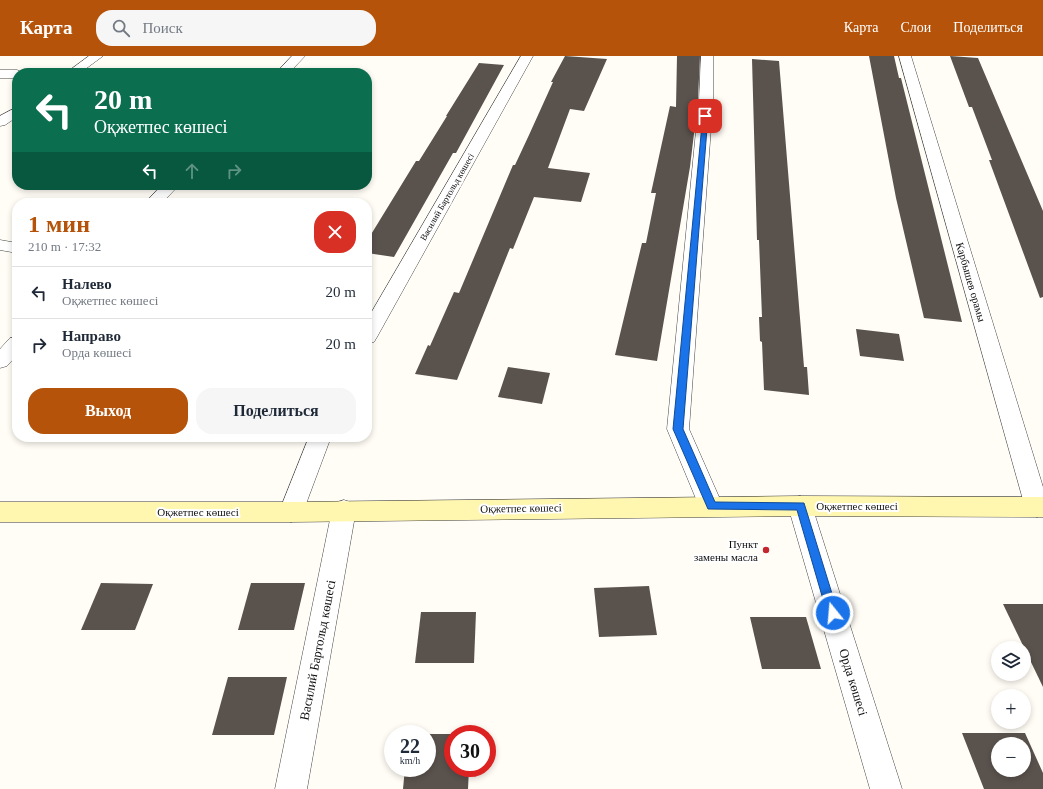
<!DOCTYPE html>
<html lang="ru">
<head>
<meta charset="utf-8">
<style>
  :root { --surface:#fff; --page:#f6f6f7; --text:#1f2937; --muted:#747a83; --line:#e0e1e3; --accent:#b45309 }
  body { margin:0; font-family:Georgia,serif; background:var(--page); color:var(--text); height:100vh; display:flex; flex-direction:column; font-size:15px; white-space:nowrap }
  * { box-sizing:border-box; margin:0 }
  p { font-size:13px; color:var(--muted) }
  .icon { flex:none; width:22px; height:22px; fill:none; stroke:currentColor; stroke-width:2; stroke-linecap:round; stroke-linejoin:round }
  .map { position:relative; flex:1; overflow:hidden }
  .drawer { position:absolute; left:12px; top:142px; width:360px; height:244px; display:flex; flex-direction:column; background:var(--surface); border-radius:16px; box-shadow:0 2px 6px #0003 }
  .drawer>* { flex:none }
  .top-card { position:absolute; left:12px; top:12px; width:360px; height:122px; border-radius:16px; box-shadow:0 2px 6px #0003; background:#0b6e4f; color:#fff; overflow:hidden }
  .buttons { position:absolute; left:991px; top:585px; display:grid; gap:8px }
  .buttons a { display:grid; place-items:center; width:40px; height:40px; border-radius:50%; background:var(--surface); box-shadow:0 2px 6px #0003; font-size:20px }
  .speed { position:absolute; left:384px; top:669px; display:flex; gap:8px; font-size:20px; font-weight:700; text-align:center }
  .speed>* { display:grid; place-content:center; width:52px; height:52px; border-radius:50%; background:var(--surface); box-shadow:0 2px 6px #0003; line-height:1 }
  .speed small { font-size:10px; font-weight:400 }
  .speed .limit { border:6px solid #d22; background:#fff; color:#111 }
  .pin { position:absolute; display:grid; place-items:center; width:34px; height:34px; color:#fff; margin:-17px; border-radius:8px; box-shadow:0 2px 6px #0006 }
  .me { position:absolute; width:44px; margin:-22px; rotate:343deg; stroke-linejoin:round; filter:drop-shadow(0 0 3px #0008) }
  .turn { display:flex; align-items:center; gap:14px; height:84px; padding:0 16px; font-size:18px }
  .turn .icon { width:52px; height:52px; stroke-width:2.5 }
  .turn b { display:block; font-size:28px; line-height:34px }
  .lanes { display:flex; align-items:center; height:38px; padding:0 16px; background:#0003; justify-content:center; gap:20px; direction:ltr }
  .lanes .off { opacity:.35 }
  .round { display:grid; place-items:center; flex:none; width:42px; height:42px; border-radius:16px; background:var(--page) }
  .summary { display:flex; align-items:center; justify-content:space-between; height:68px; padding:0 16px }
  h1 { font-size:24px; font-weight:700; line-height:30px; color:var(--accent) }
  .action { display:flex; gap:8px; margin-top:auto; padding:8px 16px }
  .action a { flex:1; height:46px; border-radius:16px; background:var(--accent); color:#fff; font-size:16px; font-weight:700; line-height:46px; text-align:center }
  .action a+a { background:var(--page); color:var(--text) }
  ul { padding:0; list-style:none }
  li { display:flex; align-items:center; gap:12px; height:52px; padding:0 16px; border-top:1px solid var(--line) }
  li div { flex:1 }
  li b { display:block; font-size:15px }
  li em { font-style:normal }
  header { display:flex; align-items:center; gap:24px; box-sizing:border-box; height:56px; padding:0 20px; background:var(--accent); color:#fff }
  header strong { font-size:19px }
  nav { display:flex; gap:22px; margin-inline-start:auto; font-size:14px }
  .search { width:280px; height:36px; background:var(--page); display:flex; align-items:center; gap:10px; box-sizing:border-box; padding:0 14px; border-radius:16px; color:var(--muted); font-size:15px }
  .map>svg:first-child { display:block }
  .building { fill:#5a524d; fill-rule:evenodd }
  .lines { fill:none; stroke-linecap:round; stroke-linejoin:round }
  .street-casing { stroke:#444; stroke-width:1 }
  .secondary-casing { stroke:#333; stroke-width:1 }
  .street { fill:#fff; fill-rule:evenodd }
  .secondary { fill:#fff6b0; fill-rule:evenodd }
  .route { fill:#1a73e8; stroke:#114b97 }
  .poi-dot { fill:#c4262e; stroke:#fff; stroke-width:1.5 }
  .labels { text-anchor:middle; stroke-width:4; stroke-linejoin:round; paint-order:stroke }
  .far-street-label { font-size:9px; fill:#111; stroke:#fff }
  .street-label { font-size:11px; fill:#111; stroke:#fff }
  .poi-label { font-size:11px; fill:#111; stroke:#fff; text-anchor:end }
  .near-street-label { font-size:13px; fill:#111; stroke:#fff }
</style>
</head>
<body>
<header>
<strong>Карта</strong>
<div class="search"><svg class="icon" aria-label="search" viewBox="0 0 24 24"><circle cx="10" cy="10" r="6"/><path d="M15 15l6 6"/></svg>Поиск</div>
<nav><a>Карта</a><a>Слои</a><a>Поделиться</a></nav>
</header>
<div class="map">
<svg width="1043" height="733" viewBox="0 0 1043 733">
  <rect width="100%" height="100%" fill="#fffdf5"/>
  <g class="building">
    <polygon points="565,0 607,3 584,55 570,53 548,112 590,117 581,146 534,141 513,193 510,192 457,324 415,318 428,289 430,290 454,236 459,237 513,109 515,109 529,79 553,26 551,26"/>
    <polygon points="677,0 700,0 698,44 690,111 657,305 615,299 642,187 646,187 656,137 651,137 670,50 676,51"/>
    <polygon points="869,0 894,0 899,22 901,22 962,266 924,262 896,142"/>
    <polygon points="950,0 978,2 1043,155 1043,241 1040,242 989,104 992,104 972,51 969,51"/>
    <polygon points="752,3 779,5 804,311 807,311 809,339 764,334 762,286 760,285 759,261 762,261 759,184 757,184"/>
    <polygon points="479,7 504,9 456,97 453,97 394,201 367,197 367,185 416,105 419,105 447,60 446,60"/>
    <polygon points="856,273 899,278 904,305 860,300"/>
    <polygon points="508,311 550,317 542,348 498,341"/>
    <polygon points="101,527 153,528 135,574 81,574"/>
    <polygon points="251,527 305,527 294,574 238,574"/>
    <polygon points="649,530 657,579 599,581 594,532"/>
    <polygon points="1003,548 1043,548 1043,631"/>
    <polygon points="421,556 476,556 474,607 415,607"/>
    <polygon points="750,561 806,561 821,613 762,613"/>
    <polygon points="228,621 287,621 274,679 212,679"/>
    <path d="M962,677h63l18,40v16h-59zM998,688h26v26h-26z"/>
    <polygon points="409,678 471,678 453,678 453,712 469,712 468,733 403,733 405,712 427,712 427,678"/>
  </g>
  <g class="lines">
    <g class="street-casing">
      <g id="street">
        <polygon points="89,0 103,0 80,17 66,17"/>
        <polygon points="292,0 305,0 289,17 276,17"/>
        <polygon points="521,0 533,0 377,281 374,286 367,287 367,264"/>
        <polygon points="701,0 713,0 713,44 689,373 723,450 720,457 711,460 702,457 699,450 667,373 699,44"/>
        <polygon points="899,0 911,0 1043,431 1043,459 1037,461 1028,458 1025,451"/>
        <polygon points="0,14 17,14 23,17 17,17 17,22 0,22"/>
        <polygon points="17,51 17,61 5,69 0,70 0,60"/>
        <polygon points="162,129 179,129 162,147 145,147"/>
        <polygon points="0,184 17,187 17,197 0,194"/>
        <polygon points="17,281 17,299 7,310 0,312 0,293 10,282"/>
        <polygon points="309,381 331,381 303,456 300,463 291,466 282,463 279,456"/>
        <polygon points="800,440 809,443 812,450 902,733 870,733 788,450 791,443"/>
        <polygon points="344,444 353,447 356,454 307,733 275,733 332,454 335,447"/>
      </g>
    </g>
    <g class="secondary-casing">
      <polygon id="secondary" points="800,440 1043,441 1043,461 800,460 291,466 0,466 0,446 291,446"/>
    </g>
    <use href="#street" class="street"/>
    <use href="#secondary" class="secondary"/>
  </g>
  <polygon class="route" points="703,58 708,60 683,373 715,446 804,447 838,557 837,560 833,562 829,560 827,557 797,454 708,453 673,373"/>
  <circle class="poi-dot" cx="766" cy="494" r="4"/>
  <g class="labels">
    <g class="far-street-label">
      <text transform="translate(447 141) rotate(-60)" y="3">Василий Бартольд көшесі</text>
    </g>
    <g class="street-label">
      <text transform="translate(971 226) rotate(74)" y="4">Карбышев орамы</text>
      <text x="857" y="454">Оқжетпес көшесі</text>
      <text transform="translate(521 452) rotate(-1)" y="4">Оқжетпес көшесі</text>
      <text x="198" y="460">Оқжетпес көшесі</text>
    </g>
    <g class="poi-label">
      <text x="758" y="492">Пункт<tspan x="758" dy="13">замены масла</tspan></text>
    </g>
    <g class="near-street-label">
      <text transform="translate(317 594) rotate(-79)" y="5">Василий Бартольд көшесі</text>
      <text transform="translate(854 626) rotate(73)" y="5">Орда көшесі</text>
    </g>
  </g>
</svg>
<div class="buttons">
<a><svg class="icon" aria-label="layers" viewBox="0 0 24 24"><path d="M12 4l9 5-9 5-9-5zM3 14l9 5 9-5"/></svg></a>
<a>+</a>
<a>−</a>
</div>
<div class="speed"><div>22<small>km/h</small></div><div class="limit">30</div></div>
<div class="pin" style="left:705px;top:60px;background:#d93025"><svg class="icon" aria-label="arrive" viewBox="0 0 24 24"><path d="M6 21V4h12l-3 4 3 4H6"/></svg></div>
<svg class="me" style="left:833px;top:557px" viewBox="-20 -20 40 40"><circle r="17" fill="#1a73e8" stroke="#fff" stroke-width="3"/><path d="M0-11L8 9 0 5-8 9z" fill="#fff"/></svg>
<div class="top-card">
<div class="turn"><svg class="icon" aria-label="left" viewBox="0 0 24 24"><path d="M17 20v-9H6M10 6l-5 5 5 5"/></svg><div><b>20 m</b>Оқжетпес көшесі</div></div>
<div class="lanes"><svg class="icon" aria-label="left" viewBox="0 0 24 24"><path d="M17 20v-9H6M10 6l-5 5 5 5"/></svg><svg class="icon off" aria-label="ahead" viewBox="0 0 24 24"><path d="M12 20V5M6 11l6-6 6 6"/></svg><svg class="icon off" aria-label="right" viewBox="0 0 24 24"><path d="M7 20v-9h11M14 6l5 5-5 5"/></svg></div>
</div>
<section class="drawer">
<div class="summary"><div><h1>1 мин</h1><p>210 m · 17:32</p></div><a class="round" style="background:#d93025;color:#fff"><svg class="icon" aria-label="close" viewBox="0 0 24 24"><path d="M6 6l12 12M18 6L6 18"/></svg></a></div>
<ul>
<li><svg class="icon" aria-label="left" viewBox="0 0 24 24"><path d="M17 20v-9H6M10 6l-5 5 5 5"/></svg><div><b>Налево</b><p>Оқжетпес көшесі</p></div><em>20 m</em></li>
<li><svg class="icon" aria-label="right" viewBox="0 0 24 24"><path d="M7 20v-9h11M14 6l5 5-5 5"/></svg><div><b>Направо</b><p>Орда көшесі</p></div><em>20 m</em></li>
</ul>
<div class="action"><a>Выход</a><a>Поделиться</a></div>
</section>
</div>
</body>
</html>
